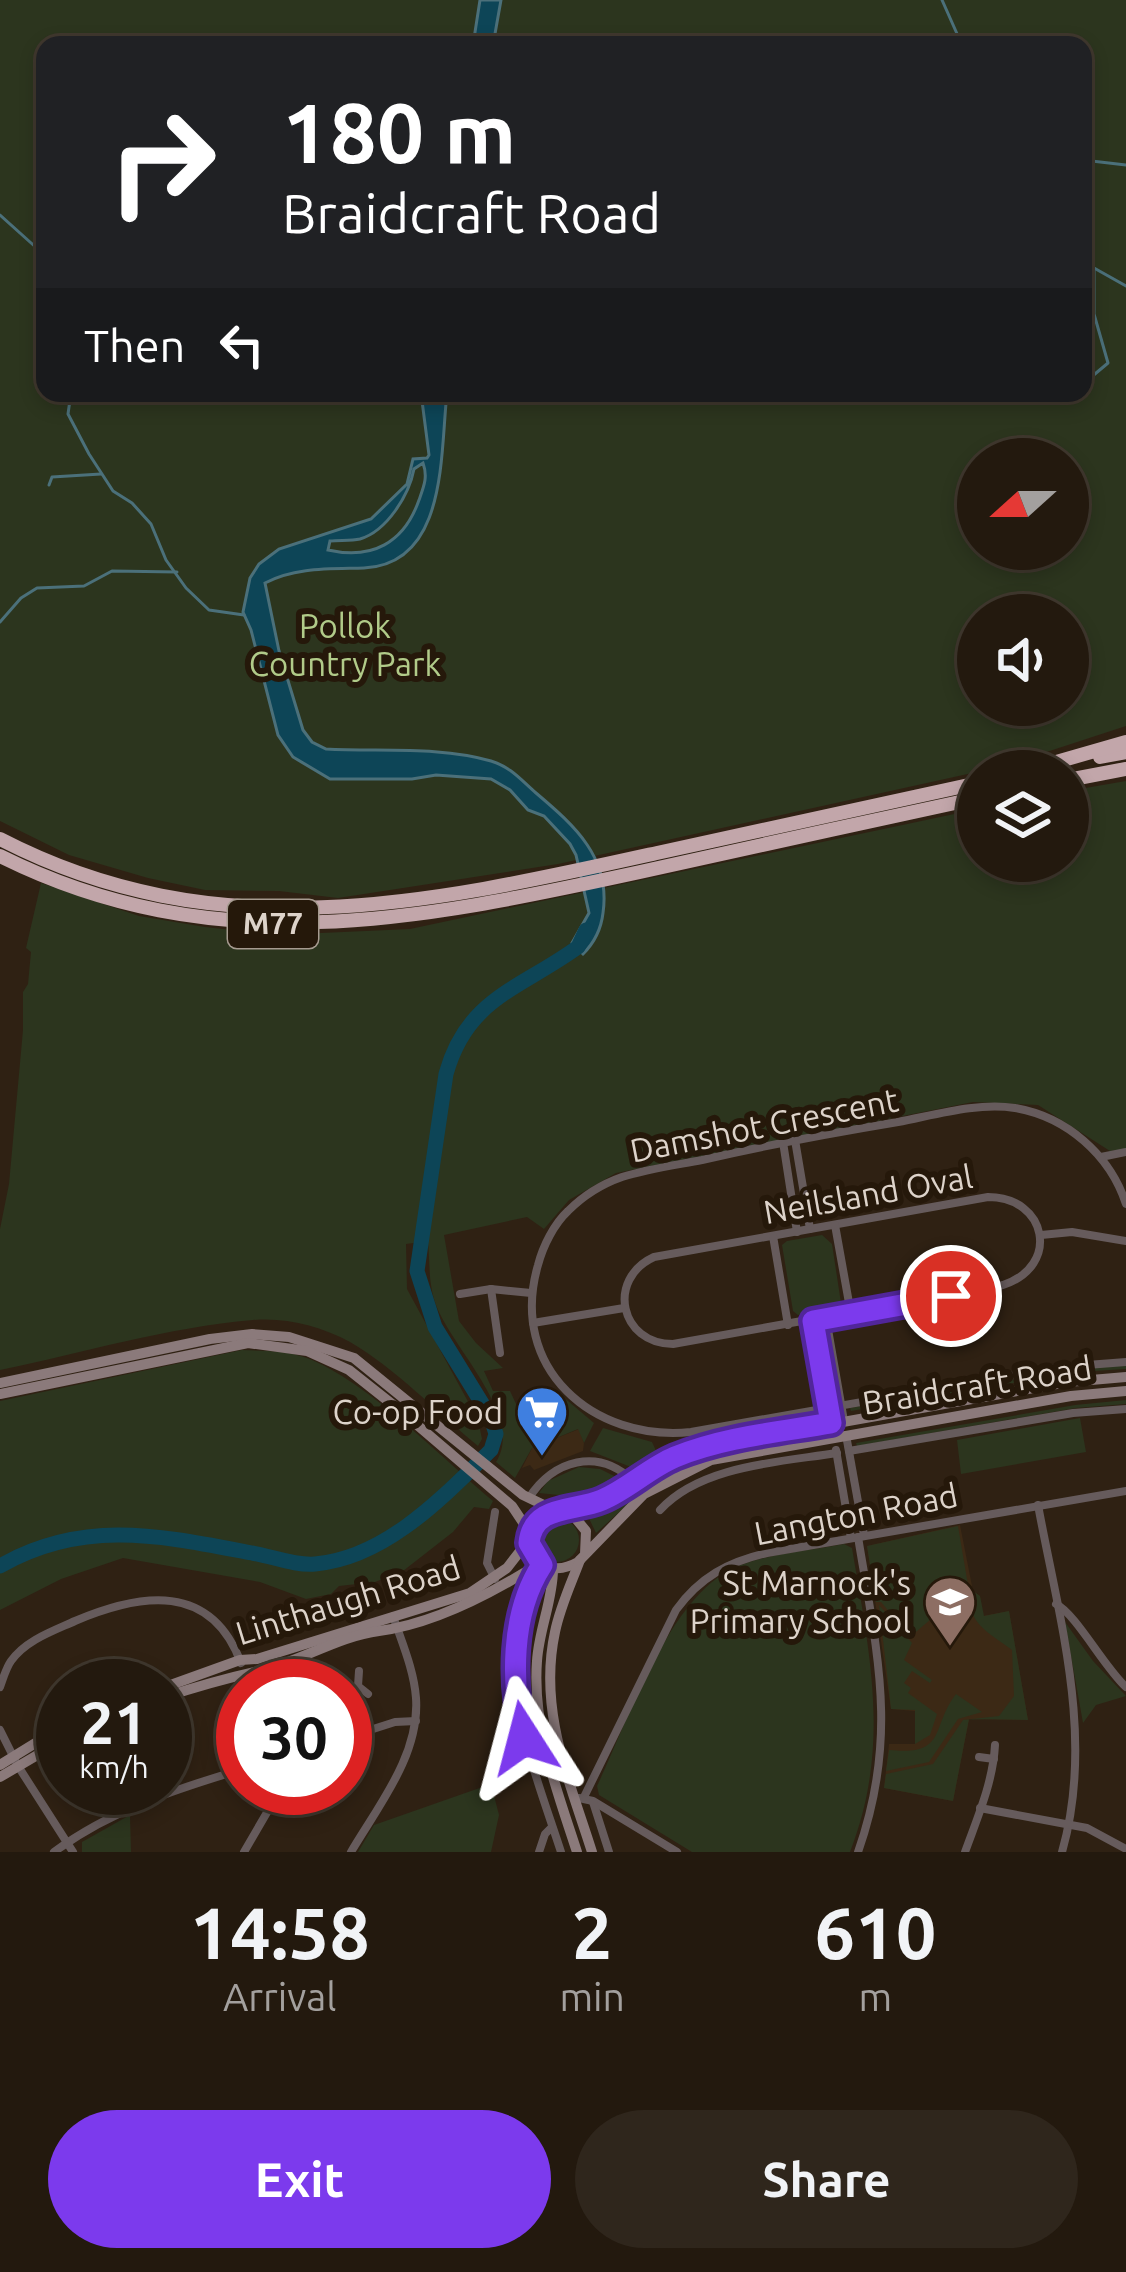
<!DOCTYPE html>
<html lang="en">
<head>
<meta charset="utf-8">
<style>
  :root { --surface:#23190e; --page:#2f261c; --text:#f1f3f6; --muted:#a3a09e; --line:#40382e; --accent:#7c3aed }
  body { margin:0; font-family:Ubuntu,sans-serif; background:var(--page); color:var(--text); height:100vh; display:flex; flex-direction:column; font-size:45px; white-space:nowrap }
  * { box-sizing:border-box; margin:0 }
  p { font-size:39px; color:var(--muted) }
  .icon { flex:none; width:66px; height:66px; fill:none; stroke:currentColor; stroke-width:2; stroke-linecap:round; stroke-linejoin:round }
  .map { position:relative; height:1852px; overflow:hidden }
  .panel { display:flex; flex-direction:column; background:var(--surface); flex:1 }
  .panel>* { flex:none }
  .guide { position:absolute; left:36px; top:36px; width:1056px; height:366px; border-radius:24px; box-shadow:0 6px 18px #0003,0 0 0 3px var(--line); background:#202124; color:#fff; overflow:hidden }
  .needle { width:78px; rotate:249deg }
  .buttons { position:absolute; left:957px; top:438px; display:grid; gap:24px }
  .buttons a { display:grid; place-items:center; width:132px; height:132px; border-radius:50%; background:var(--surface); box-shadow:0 6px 18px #0003,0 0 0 3px var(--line); font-size:60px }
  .speed { position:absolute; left:36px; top:1659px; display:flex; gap:24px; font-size:60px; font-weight:700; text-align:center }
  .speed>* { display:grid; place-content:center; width:156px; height:156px; border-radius:50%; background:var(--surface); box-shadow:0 6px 18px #0003,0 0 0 3px var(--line); line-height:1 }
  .speed small { font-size:30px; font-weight:400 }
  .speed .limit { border:18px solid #d22; background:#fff; color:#111 }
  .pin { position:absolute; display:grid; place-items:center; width:102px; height:102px; color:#fff; margin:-51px; border:6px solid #fff; border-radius:50%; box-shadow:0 3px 12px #0007 }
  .me { position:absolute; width:132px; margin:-66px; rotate:351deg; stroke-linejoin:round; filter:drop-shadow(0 0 9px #0008) }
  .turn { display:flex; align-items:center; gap:42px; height:252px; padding:0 48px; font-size:54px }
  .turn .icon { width:156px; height:156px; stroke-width:2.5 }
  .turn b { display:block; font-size:84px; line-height:102px }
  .then { display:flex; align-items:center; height:114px; padding:0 48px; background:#0003; gap:24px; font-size:45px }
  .eta { display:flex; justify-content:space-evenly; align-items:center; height:204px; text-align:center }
  .eta b { font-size:72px; font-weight:700; line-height:84px }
  .action { display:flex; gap:24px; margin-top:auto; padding:24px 48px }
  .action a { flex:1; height:138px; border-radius:72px; background:var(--accent); color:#fff; font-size:48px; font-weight:700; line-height:138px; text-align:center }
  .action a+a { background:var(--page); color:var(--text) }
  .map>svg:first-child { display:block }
  .built { fill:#3c2915 }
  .green { fill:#2c351e; fill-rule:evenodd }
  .water { fill:#0d4557; stroke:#4b707a; stroke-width:3; fill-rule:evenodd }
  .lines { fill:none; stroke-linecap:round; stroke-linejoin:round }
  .stream { stroke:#4b707a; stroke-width:3 }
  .river { stroke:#0d4557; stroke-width:15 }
  .street { stroke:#665b5c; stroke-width:8 }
  .secondary { stroke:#8b7a7b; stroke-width:10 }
  .highway { stroke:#c2a6aa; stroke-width:14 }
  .route-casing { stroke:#51269a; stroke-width:30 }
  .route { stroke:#7c3aed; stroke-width:21 }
  .labels { text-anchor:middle; stroke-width:12; stroke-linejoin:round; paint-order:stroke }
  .shield { fill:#25180a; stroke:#a69b90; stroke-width:3 }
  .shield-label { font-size:30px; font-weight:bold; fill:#ddd3ca }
  .park-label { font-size:33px; fill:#b1cb89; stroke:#25180a }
  .street-label { font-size:33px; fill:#ddd3ca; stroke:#25180a }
  .poi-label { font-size:33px; fill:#ddd3ca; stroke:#25180a; text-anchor:end }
</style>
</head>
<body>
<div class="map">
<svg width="1126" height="1852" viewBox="0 0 1126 1852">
  <rect width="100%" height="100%" fill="#2f2113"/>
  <g class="built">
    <polygon points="579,1429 584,1443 583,1451 534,1470 530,1465 522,1468 532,1448"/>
    <polygon points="960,1525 973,1591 980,1596 983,1616 1009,1611 1028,1720 969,1719 953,1801 884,1788 889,1744 915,1744 915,1711 891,1709 867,1546"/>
  </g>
  <g class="green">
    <path d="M0,0h1126v726l-122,40 -446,98 -220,34 -59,-7 -74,-1 -57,-12 -79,-23 -69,-34zM45,45h1038v348h-1038zM978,459h90v90h-90zM978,615h90v90h-90z"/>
    <path d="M1126,781v368l-16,2 -72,-46 -65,-3 -357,71 -47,27 -25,29 -17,-12 -83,18 15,86 17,22 27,25 -19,3 9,20h17l14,30 -3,-9 7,-3 5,9 23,-12 -7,-13 6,-3 39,33 -10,20 -6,-14 -24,10 -2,-13 -7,3 7,11 -20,8 -17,30 -19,-16c29,-45 -44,-114 -60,-157 -8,-22 -6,-42 -8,-64l-22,3 1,45 71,131 4,19 -4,7c-41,-34 -82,-77 -128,-104 -29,-16 -65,-25 -97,-22 -85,7 -170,33 -253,50v-141l9,-45 14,-154v-38l5,-8 3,-32 -5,-4 15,-65 98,33 66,11 72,8 133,-6 568,-120v52h90v-70z"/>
    <polygon points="822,1235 832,1244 841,1303 836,1309 798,1315 793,1311 782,1245 787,1241"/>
    <path d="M242,1350c22,1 44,0 65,8 60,23 135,100 186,143l-4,8 -15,-2 -21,25 -50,39 -28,11 -36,4 -8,8 -25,5 -46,-17 -137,-24 -62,21 -61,31v-209z"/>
    <polygon points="1126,1365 1126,1369 1077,1372 851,1411 850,1408 1065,1370"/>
    <polygon points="1126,1400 1126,1404 1076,1408 857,1446 856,1443 1075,1405"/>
    <polygon points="1080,1418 1086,1452 961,1474 957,1440"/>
    <polygon points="603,1428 652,1442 657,1453 631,1467 590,1451"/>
    <polygon points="579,1467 600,1469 620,1479 578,1497 539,1493 548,1481"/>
    <polygon points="665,1469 669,1474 637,1496 596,1533 586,1512 616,1500"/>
    <circle cx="557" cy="1540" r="22"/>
    <polygon points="958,1526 969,1591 963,1593 966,1603 956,1599 942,1610 938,1596 958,1589 924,1595 933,1598 938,1613 910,1637 881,1602 876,1602 867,1546"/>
    <path d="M844,1544l8,4c18,108 39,198 -2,304h-158l-93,-57 -2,-9c31,-64 71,-188 137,-218 34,-15 75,-17 110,-24z"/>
    <path d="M973,1591l7,5 4,20 25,-5 19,109 -59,-1 -16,82 -69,-13 2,-14 47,-10 30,-44 36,-4 15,-20 -2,-46c-22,-17 -49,-28 -39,-59z"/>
    <polygon points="879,1605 912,1643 904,1660 932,1680 930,1683 912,1671 904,1683 911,1688 908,1693 937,1714 930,1735 915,1744 915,1710 891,1709"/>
    <polygon points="1065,1622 1093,1661 1126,1696 1096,1705 1083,1723"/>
    <path d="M956,1694l26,18 -24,7 -29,43 -43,9 3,-21c59,6 41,-22 67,-56z"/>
    <polygon points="491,1784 499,1815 491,1852 358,1852 374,1825"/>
    <polygon points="130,1815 131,1852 82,1852 82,1842"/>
  </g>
  <g class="water">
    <polygon points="480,0 501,0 493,45 473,45"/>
    <path d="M421,393h26c-7,60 1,171 -83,175 -34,1 -69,-1 -99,15l14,68 24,79 9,12 14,7c53,3 114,-3 165,12 20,6 30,19 45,32 39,33 75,65 67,120 -2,17 -8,29 -20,41l-11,-11 17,-30 -13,-58 -6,-11 -26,-28 -16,-6 -18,-20 -19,-11 -55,-4 -24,4h-82l-37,-22 -15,-22 -27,-105 -8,-18 7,-34 9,-14 20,-15 92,-30 36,-35 6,-25 14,-1 2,-3zM423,463c5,14 1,23 -4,37 -15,43 -47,60 -91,50l2,-9c10,-1 21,0 30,-2 27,-8 49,-44 54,-70z"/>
  </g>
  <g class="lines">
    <g class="stream">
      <polyline points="942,0 962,45"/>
      <polyline points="1083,160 1126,165"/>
      <polyline points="0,215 40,251 45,260"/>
      <polyline points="1083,250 1094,268 1126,286"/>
      <polyline points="1083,384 1108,363 1094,314 1094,268"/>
      <polyline points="71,393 68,414 89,454 113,491 132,503 151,524 166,560 186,588 209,610 244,615"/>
      <polyline points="1062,403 1073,393"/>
      <polyline points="49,485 52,477 101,474"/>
      <polyline points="0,622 21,598 37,588 84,586 112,571 177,572"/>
    </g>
    <path class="river" d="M0,1566c84,-48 162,-30 252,-13 19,3 44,13 63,11 71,-6 129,-68 176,-114l5,-16 -5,-16 -56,-91 -18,-56 29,-197c21,-76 74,-85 132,-127l8,-17"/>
    <g class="street">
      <polyline points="795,1140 810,1229"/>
      <polyline points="783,1142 797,1232"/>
      <polyline points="1101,1157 1126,1152"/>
      <path d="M988,1197c59,0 73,69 15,88l-330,59c-53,0 -67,-65 -19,-87z"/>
      <path d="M1126,1204c-16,-49 -59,-87 -111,-96 -37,-6 -80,7 -117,14 -66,11 -131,23 -196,38 -26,5 -55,9 -80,17 -20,7 -39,19 -54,34 -14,13 -25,35 -30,54 -30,103 55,177 153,167l370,-65 65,-5"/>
      <polyline points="835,1225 851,1314"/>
      <polyline points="1041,1235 1072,1232 1126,1241"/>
      <polyline points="773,1236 788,1325"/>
      <polyline points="491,1289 500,1353"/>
      <polyline points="460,1294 491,1289 531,1293"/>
      <polyline points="826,1318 844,1421"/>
      <polyline points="813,1321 831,1423"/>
      <polyline points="533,1323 624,1308"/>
      <polyline points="846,1435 864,1535"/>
      <polyline points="836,1450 851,1538"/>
      <polyline points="849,1451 1073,1413 1126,1409"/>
      <path d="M529,1498c24,-38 69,-51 104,-17"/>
      <path d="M1038,1505c21,114 57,232 24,347"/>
      <path d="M660,1510c41,-45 121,-48 177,-57"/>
      <polyline points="495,1512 487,1563 495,1579"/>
      <path d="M858,1537c19,116 41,199 0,315"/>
      <path d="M542,1565c-58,89 -10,197 19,287"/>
      <path d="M1056,1604c20,10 48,63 70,83"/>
      <polyline points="359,1671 358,1686 368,1694"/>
      <path d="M0,1687c3,-8 6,-19 11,-26 15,-21 42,-30 64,-40 66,-28 136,-39 166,42"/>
      <polyline points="345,1691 358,1686"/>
      <polyline points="228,1722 243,1719"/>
      <polyline points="0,1730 18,1766 73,1852"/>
      <polyline points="345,1738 395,1722 416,1721"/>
      <polyline points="979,1757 994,1759"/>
      <path d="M584,1797l92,-187c24,-33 52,-48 91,-57l359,-62"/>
      <polyline points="579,1798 593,1801 677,1852"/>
      <polyline points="593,1802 609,1852"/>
      <polyline points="980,1808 1087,1828 1126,1849"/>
      <path d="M54,1852c57,-42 122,-63 189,-83"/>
      <polyline points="244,1852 269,1809 274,1788"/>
      <path d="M351,1852c27,-46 69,-97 65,-154 -2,-28 -14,-55 -23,-82"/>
      <polyline points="539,1852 545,1834 552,1827"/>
      <path d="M965,1852c13,-36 28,-70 30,-107"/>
    </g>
    <g class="secondary">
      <polyline points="0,1383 210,1339 252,1334 289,1337 354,1358 523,1495 554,1510"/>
      <polyline points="0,1394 248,1343 307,1351 349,1370 402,1412 512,1506 530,1533"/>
      <path d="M567,1510c52,-13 90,-49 141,-64l360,-64 58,-5"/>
      <path d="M585,1554l1,-23 -14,-17 -22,-2c-42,21 -14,74 28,50l66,-68 67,-34 360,-64 55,-5"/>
      <path d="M580,1560c-9,24 -20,47 -25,72 -17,78 14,147 37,220"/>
      <path d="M553,1569c0,31 -14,60 -16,92 -5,66 20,129 40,191"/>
      <polyline points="165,1687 240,1660 257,1659 470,1593 507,1568 528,1541"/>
      <path d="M165,1697c33,-11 66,-20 98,-27 38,-9 76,-34 116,-39 55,-7 112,-37 161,-68"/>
      <polyline points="0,1765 63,1726"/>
      <polyline points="0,1777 63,1740"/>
    </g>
    <g class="highway">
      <polyline points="1100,757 1126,752"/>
      <polyline points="1025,771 1126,742"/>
      <polyline points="1068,780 1126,769"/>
      <path d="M0,839c218,113 431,64 657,14 107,-24 214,-47 321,-70"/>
      <path d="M0,856c214,107 419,64 640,16 113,-25 225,-50 338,-74"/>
    </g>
  </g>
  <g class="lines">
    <g class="route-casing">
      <path id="route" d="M524,1738c-13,-54 -14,-124 18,-173l-13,-22c4,-39 45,-31 73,-43 26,-11 47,-32 73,-43 49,-20 104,-25 156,-34l-18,-102 138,-25"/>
    </g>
    <use href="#route" class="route"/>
  </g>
  <defs>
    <g id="supermarket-pin" transform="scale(2.7)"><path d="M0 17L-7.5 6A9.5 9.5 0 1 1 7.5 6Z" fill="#3f7fe0" stroke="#25180a"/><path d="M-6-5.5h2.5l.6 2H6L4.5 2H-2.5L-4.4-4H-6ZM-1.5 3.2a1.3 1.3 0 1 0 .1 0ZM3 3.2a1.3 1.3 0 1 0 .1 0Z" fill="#fff"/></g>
    <g id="school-pin" transform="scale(2.7)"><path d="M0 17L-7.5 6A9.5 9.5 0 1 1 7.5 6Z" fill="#8d6e63" stroke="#25180a"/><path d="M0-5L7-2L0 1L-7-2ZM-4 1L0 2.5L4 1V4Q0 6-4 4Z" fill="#fff"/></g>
  </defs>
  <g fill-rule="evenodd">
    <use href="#supermarket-pin" x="542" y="1412"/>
    <use href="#school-pin" x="950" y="1602"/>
  </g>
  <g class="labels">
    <rect class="shield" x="228" y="900" width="90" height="48" rx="9"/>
    <g class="shield-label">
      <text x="273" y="934">M77</text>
    </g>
    <g class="park-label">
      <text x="345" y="638">Pollok<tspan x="345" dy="38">Country Park</tspan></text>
    </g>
    <g class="street-label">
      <text transform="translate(764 1125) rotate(-11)" y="12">Damshot Crescent</text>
      <text transform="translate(868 1194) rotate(-10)" y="12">Neilsland Oval</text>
      <text transform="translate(977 1385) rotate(-9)" y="12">Braidcraft Road</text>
      <text transform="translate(856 1514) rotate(-11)" y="12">Langton Road</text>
      <text transform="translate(348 1600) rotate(-17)" y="12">Linthaugh Road</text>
    </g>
    <g class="poi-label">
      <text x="503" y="1424">Co-op Food</text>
      <text x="911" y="1595">St Marnock's<tspan x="911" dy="38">Primary School</tspan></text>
    </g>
  </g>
</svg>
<div class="buttons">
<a><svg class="needle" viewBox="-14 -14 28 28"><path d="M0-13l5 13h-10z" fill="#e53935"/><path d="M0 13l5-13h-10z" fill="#a3a09e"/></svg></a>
<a><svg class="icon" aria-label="sound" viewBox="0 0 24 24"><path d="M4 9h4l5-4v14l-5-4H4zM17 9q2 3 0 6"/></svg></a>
<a><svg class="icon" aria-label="layers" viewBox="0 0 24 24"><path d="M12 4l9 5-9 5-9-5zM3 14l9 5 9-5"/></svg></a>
</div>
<div class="speed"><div>21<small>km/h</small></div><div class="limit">30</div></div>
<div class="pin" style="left:951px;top:1296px;background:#d93025"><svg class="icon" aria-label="arrive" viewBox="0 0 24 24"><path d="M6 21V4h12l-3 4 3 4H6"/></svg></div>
<svg class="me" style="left:524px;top:1738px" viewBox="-20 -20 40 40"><path d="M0-17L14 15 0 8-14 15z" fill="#7c3aed" stroke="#fff" stroke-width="4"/></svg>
<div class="guide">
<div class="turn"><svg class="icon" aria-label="right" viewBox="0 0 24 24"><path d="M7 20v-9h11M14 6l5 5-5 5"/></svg><div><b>180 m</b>Braidcraft Road</div></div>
<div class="then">Then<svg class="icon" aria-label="left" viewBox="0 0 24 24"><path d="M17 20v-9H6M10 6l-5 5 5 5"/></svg></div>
</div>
</div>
<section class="panel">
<div class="eta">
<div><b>14:58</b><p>Arrival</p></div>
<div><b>2</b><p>min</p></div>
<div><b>610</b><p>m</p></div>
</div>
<div class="action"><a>Exit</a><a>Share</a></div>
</section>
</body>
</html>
